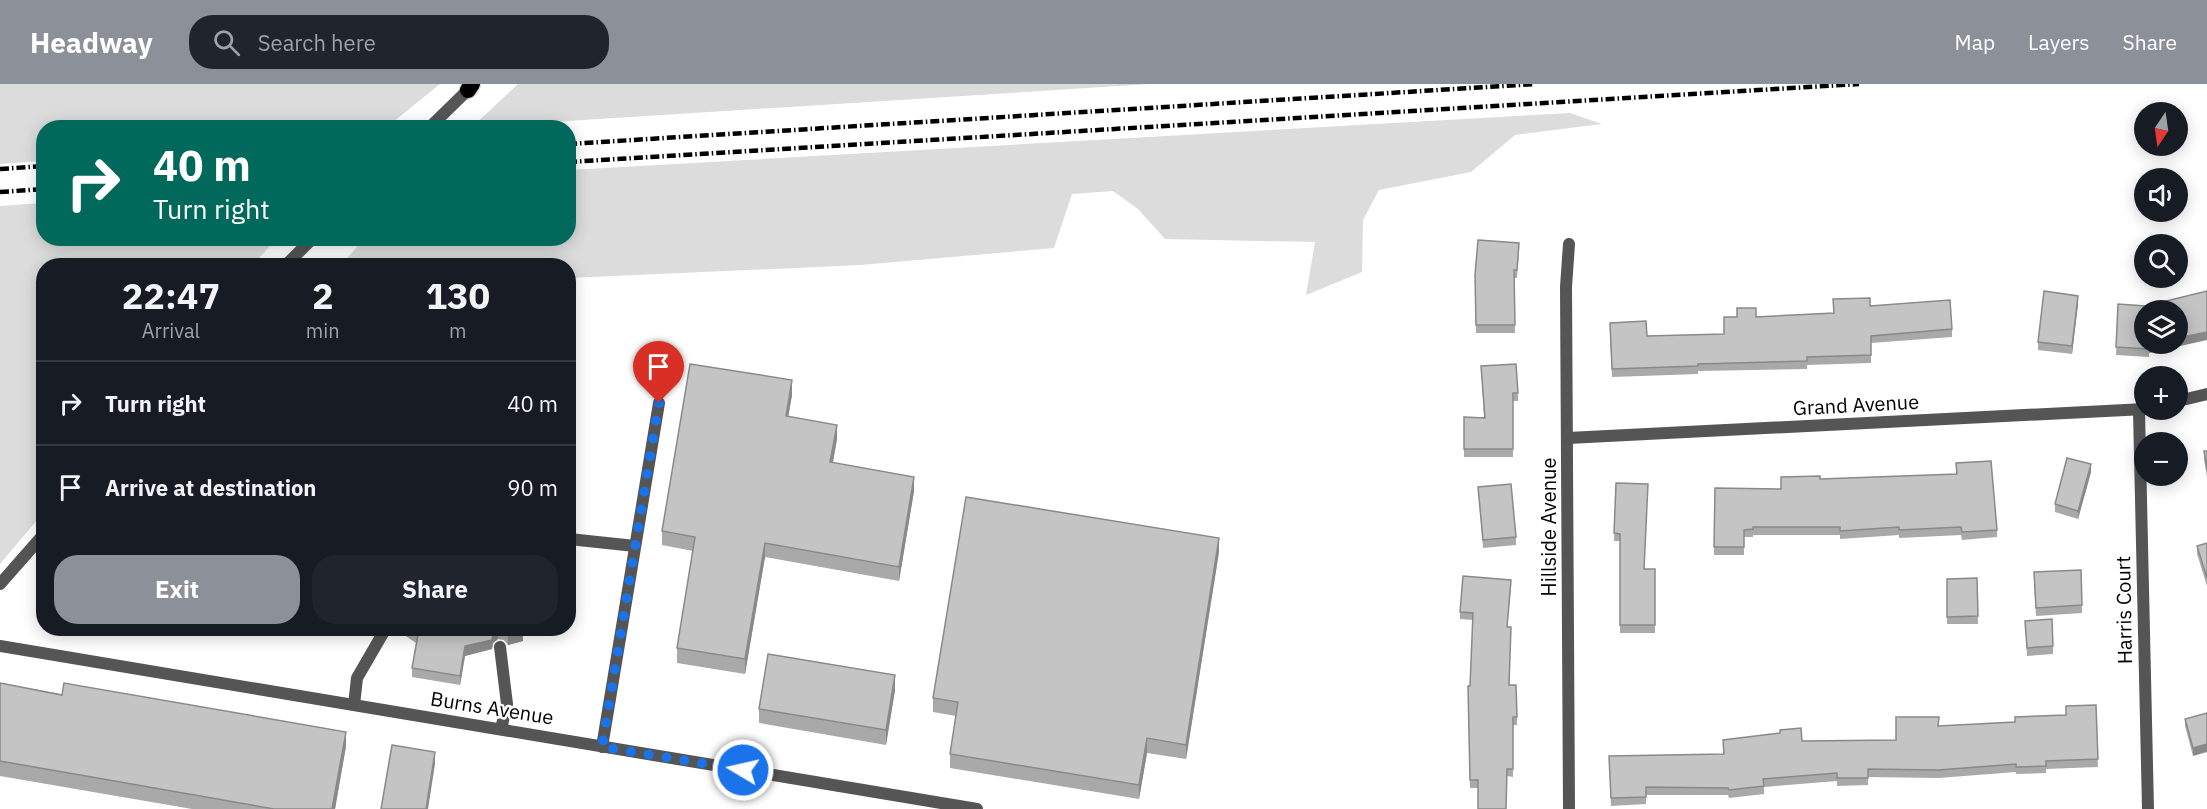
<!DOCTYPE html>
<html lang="en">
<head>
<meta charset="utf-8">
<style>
  :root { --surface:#171b24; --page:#20242c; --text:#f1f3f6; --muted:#9ea1a6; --line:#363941; --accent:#8c9099 }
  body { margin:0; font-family:"IBM Plex Sans",sans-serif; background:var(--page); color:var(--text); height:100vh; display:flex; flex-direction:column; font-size:22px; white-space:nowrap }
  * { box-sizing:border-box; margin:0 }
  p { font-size:20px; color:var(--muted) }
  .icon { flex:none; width:33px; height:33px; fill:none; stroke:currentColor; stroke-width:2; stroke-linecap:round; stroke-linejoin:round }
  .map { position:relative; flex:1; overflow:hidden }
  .side { position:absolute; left:36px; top:174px; width:540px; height:378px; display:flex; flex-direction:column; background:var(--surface); border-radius:24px; box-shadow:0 3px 15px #0003 }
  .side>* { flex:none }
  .hud { position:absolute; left:36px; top:36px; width:540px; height:126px; border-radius:24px; box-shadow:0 3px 15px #0003; background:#00695c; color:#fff; overflow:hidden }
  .needle { width:39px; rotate:193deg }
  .buttons { position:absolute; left:2134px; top:18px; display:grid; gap:12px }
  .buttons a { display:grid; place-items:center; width:54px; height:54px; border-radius:50%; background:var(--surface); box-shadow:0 3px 15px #0003; font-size:30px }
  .pin { position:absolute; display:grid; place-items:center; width:51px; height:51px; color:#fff; margin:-62px -26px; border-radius:50% 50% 50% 0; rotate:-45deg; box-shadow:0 0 6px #0007 }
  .pin .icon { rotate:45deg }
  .me { position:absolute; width:66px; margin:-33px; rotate:279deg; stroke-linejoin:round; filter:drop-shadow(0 0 4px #0008) }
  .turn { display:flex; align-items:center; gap:21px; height:126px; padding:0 18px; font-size:27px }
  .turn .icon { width:78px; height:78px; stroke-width:2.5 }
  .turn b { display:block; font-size:42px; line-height:51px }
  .eta { display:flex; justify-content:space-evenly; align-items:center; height:102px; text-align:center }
  .eta b { font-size:36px; font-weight:700; line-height:42px }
  .primary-button { display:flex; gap:12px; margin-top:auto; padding:12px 18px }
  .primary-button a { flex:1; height:69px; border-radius:24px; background:var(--accent); color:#fff; font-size:24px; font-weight:700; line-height:69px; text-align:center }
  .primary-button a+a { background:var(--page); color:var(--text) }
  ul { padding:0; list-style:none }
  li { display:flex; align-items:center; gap:18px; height:84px; padding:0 18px; border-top:2px solid var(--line) }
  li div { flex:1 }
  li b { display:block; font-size:22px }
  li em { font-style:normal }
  header { display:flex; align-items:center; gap:36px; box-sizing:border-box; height:84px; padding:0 30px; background:var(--accent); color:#fff }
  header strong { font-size:28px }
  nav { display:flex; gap:33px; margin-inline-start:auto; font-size:21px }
  .search { width:420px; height:54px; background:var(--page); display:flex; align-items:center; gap:15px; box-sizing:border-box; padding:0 21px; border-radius:24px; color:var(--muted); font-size:22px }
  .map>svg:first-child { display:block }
  .green { fill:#dcdcdc }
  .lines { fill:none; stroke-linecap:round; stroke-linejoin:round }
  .trunk-casing { stroke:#dbdbdb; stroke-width:19 }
  .service { stroke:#555; stroke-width:12 }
  .minor { stroke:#555; stroke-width:12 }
  .tertiary { stroke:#555; stroke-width:12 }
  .trunk { stroke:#000; stroke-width:16 }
  .rail { stroke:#000; stroke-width:4.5; stroke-dasharray:9 3 1.5 3; stroke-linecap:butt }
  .wall { fill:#a9a9a9 }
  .shaded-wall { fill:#898989 }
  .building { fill:#c4c4c4; stroke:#898989; stroke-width:1.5 }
  .route { stroke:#1a73e8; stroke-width:10; stroke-dasharray:0 18 }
  .labels { text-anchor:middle; stroke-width:5; stroke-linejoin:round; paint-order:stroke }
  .street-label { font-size:20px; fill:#000; stroke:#fff }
</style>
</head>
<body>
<header>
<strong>Headway</strong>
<div class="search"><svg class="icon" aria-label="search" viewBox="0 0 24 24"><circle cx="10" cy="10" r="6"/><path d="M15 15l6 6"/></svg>Search here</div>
<nav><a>Map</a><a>Layers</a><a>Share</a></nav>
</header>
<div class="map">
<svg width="2207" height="725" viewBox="0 0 2207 725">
  <rect width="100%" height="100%" fill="#fff"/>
  <g class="green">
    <polygon points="0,0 440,0 387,43 44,44 43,77 0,80"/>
    <polygon points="518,0 1151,0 472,43"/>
    <polygon points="1570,29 1602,40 1515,51 1471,88 1379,106 1363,136 1362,188 1306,211 1315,158 1165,155 1138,125 1113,107 1072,110 1054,164 861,181 569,194 568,182 341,181 364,155 568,154 569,86"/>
    <polygon points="43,119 44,154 276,155 253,181 44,182 43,429 0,480 0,122"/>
  </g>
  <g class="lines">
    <g class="trunk-casing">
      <polyline id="trunk" points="468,6 472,0"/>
    </g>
    <g class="service">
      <polyline points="569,455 635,462"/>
      <polyline points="500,563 507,620 501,645"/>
      <polyline points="354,621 357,594 386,544"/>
      <polyline points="602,663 659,319"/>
    </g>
    <g class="minor">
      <polyline points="1569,160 1566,203 1569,725"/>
      <polyline points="2139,327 2148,725"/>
      <polyline points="0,562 977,725"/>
    </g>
    <g class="tertiary">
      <polyline points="429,44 473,1"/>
      <polyline points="285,182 313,154"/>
      <polyline points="2178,317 2207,310"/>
      <polyline points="1568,354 2145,325"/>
      <polyline points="0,500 44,450"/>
    </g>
    <use href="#trunk" class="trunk"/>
    <g class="rail">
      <polyline points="568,60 1535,0"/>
      <polyline points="568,78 1859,0"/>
      <polyline points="0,85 44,82"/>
      <polyline points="0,108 44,105"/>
    </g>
  </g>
  <g class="wall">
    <polygon points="1519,167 1517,194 1514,194 1515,249 1476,249 1475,191"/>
    <polygon points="2207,207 2149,269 2149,273 2116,271 2118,220 2146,222"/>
    <polygon points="2078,220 2072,270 2038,266 2038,258"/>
    <polygon points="1870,222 1952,245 1952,253 1871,259 1871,279 1807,281 1807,285 1698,287 1698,290 1612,293 1610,247 1647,252 1724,250 1756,233 1833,229"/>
    <polygon points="1481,282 1518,309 1518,317 1513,317 1513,373 1464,373 1464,333 1484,333"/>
    <polygon points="792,311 788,332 837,355 833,379 914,407 899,497 765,473 745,590 677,579 677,564 693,467 662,461 662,447"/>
    <polygon points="2204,367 2207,367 2207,393 2204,375"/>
    <polygon points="1956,379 1997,446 1997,453 1962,456 1961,451 1899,454 1899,451 1840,455 1840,451 1753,451 1753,453 1744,453 1744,471 1714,471 1715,404 1781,405 1820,395 1956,390"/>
    <polygon points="2091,388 2078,435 2055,428 2055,420"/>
    <polygon points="1616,399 1645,485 1655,485 1655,549 1620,549 1620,457 1614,457"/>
    <polygon points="1478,403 1516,453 1516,461 1483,464"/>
    <polygon points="568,449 571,473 571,487 568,487"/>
    <polygon points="2207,459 2207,502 2197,470 2197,462"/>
    <polygon points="1219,468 1186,675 1147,669 1139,715 950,684 950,670 956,632 933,628 933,614"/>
    <polygon points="1977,494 1978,540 1947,540 1947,495"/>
    <polygon points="2034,496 2082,521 2082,529 2036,532"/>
    <polygon points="1511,504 1507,543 1509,601 1517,633 1517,641 1513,641 1513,693 1507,692 1478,704 1470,704 1468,602 1470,602 1473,536 1460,535 1460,528"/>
    <polygon points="2025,537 2053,562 2053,570 2027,572"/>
    <polygon points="394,544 522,544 523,557 508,561 504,556 498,555 493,559 492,565 465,572 460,601 412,593 412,584 416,559"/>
    <polygon points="0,599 346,662 335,725 192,725 0,692"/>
    <polygon points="895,606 886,661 759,639 759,625"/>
    <polygon points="2096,621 2098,683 2046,685 2046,689 2016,690 2016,688 1938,694 1868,693 1868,701 1837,702 1837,697 1764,703 1764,710 1729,714 1728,711 1646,711 1646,720 1611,722 1609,672 1723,670 1723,656 1802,657 1896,656 1939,642 2015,638 2066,631"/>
    <polygon points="2207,629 2193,672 2185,642 2185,635"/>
  </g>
  <g class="shaded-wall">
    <polygon points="2078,212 2078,220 2072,270 2072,262"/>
    <polygon points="2207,248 2207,256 2149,269 2149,261 2156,260 2178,260 2178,254"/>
    <polygon points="792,296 792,311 786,346 786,332"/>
    <polygon points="837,341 837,355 830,392 830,378"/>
    <polygon points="2091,380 2091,388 2078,435 2078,427"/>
    <polygon points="914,393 914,407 899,497 899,483"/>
    <polygon points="1219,454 1219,468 1186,675 1186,661"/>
    <polygon points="765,459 765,473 745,590 745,575"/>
    <polygon points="498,546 498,555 493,559 492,565 465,572 460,601 460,592 465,562 493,550"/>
    <polygon points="523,548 523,557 508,561 508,552"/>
    <polygon points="895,591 895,606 886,661 886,646"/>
    <polygon points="346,648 346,662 335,725 332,725"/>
    <polygon points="1147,654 1147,669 1139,715 1139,701"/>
    <polygon points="2207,660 2207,668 2193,672 2193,664"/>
    <polygon points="435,668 435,680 428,725 426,725"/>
  </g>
  <g class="building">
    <polygon points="1478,156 1519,159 1517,186 1514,186 1515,241 1476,241 1475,191"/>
    <polygon points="2044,207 2078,212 2072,262 2038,258"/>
    <polygon points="2207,207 2207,248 2178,254 2178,226 2145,226 2145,260 2156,260 2149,261 2149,265 2116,263 2118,220 2146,222"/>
    <polygon points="1870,214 1870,222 1950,216 1952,245 1871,252 1871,271 1807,273 1807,277 1698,280 1698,282 1612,285 1610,239 1646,237 1647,252 1724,250 1724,233 1737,233 1737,224 1756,224 1756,233 1834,229 1833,215"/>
    <polygon points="690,280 792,296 786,332 837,341 830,378 914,393 899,483 765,459 745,575 677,564 695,453 662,447"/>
    <polygon points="1516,280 1518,309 1513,309 1513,365 1464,365 1464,333 1485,334 1481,282"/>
    <polygon points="2204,367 2207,367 2207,386"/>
    <polygon points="2067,374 2091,380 2078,427 2055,420"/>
    <polygon points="1991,377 1997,446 1962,448 1961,443 1899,446 1899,443 1840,447 1840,443 1753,443 1753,445 1744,446 1744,463 1714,463 1715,404 1781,405 1781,393 1820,392 1820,395 1957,390 1956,379"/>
    <polygon points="1616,399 1648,400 1644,485 1655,485 1655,541 1620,541 1620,450 1614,449"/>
    <polygon points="1511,400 1516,453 1483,456 1478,403"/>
    <polygon points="966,413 1219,454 1186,661 1147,654 1139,701 950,670 958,618 933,614"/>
    <polygon points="568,449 569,449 571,473 568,473"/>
    <polygon points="2207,459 2207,494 2197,462"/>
    <polygon points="2081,486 2082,521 2036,524 2034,488"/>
    <polygon points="1463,492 1511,496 1507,543 1511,543 1509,601 1516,601 1517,633 1513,633 1513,685 1507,685 1506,725 1478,725 1478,696 1470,696 1468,602 1470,602 1473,529 1460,528"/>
    <polygon points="1977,494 1978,532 1947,533 1947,495"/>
    <polygon points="2052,535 2053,562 2027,564 2025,537"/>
    <polygon points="408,544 522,544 523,548 508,552 504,546 498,546 493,550 492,556 465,562 460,592 412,584 418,551"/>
    <polygon points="768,570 895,591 886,646 759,625"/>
    <polygon points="0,599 62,611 64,599 346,648 332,725 274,725 0,677"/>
    <polygon points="2096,621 2098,675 2046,677 2046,682 2016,683 2016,680 1938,686 1868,685 1868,694 1837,694 1837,689 1763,695 1764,702 1729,706 1728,704 1646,703 1646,713 1611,714 1609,672 1724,670 1723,656 1780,649 1780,646 1801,644 1802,657 1896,656 1896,633 1939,633 1938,642 2015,638 2015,633 2066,631 2066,622"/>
    <polygon points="2207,629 2207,660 2193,664 2185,635"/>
    <polygon points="392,661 435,668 426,725 381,725"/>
  </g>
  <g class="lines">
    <polyline class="route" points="659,319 602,663 743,686"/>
  </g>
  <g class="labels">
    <g class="street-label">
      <text transform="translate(1856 321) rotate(-3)" y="7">Grand Avenue</text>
      <text transform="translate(1549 443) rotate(-90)" y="7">Hillside Avenue</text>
      <text transform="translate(2124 526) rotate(-91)" y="7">Harris Court</text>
      <text transform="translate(492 624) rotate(9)" y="7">Burns Avenue</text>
    </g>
  </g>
</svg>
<div class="buttons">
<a><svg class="needle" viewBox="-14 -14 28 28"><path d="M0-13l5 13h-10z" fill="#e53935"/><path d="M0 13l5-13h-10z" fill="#9ea1a6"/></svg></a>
<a><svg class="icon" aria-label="sound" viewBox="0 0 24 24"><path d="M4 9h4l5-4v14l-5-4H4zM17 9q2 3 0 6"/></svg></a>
<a><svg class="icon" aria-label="search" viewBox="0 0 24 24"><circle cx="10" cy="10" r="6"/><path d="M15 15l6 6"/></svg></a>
<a><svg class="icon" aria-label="layers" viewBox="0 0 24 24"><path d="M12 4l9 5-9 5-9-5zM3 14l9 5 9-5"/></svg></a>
<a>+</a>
<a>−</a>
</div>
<div class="pin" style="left:659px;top:319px;background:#d93025"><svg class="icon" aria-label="arrive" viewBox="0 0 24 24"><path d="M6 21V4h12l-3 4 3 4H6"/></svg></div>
<svg class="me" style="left:743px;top:686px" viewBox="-20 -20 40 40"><circle r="17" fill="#1a73e8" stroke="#fff" stroke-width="3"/><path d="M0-11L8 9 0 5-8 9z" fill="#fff"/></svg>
<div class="hud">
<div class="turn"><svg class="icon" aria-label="right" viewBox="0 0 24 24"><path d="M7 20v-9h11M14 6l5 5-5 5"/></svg><div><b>40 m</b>Turn right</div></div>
</div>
<section class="side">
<div class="eta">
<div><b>22:47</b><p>Arrival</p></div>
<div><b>2</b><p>min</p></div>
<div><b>130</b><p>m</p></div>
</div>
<ul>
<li><svg class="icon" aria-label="right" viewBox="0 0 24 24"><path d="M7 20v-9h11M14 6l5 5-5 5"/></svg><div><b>Turn right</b></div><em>40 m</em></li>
<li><svg class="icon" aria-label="arrive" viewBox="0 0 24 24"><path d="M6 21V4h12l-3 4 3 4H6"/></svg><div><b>Arrive at destination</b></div><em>90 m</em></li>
</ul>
<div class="primary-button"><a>Exit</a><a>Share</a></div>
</section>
</div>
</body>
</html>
